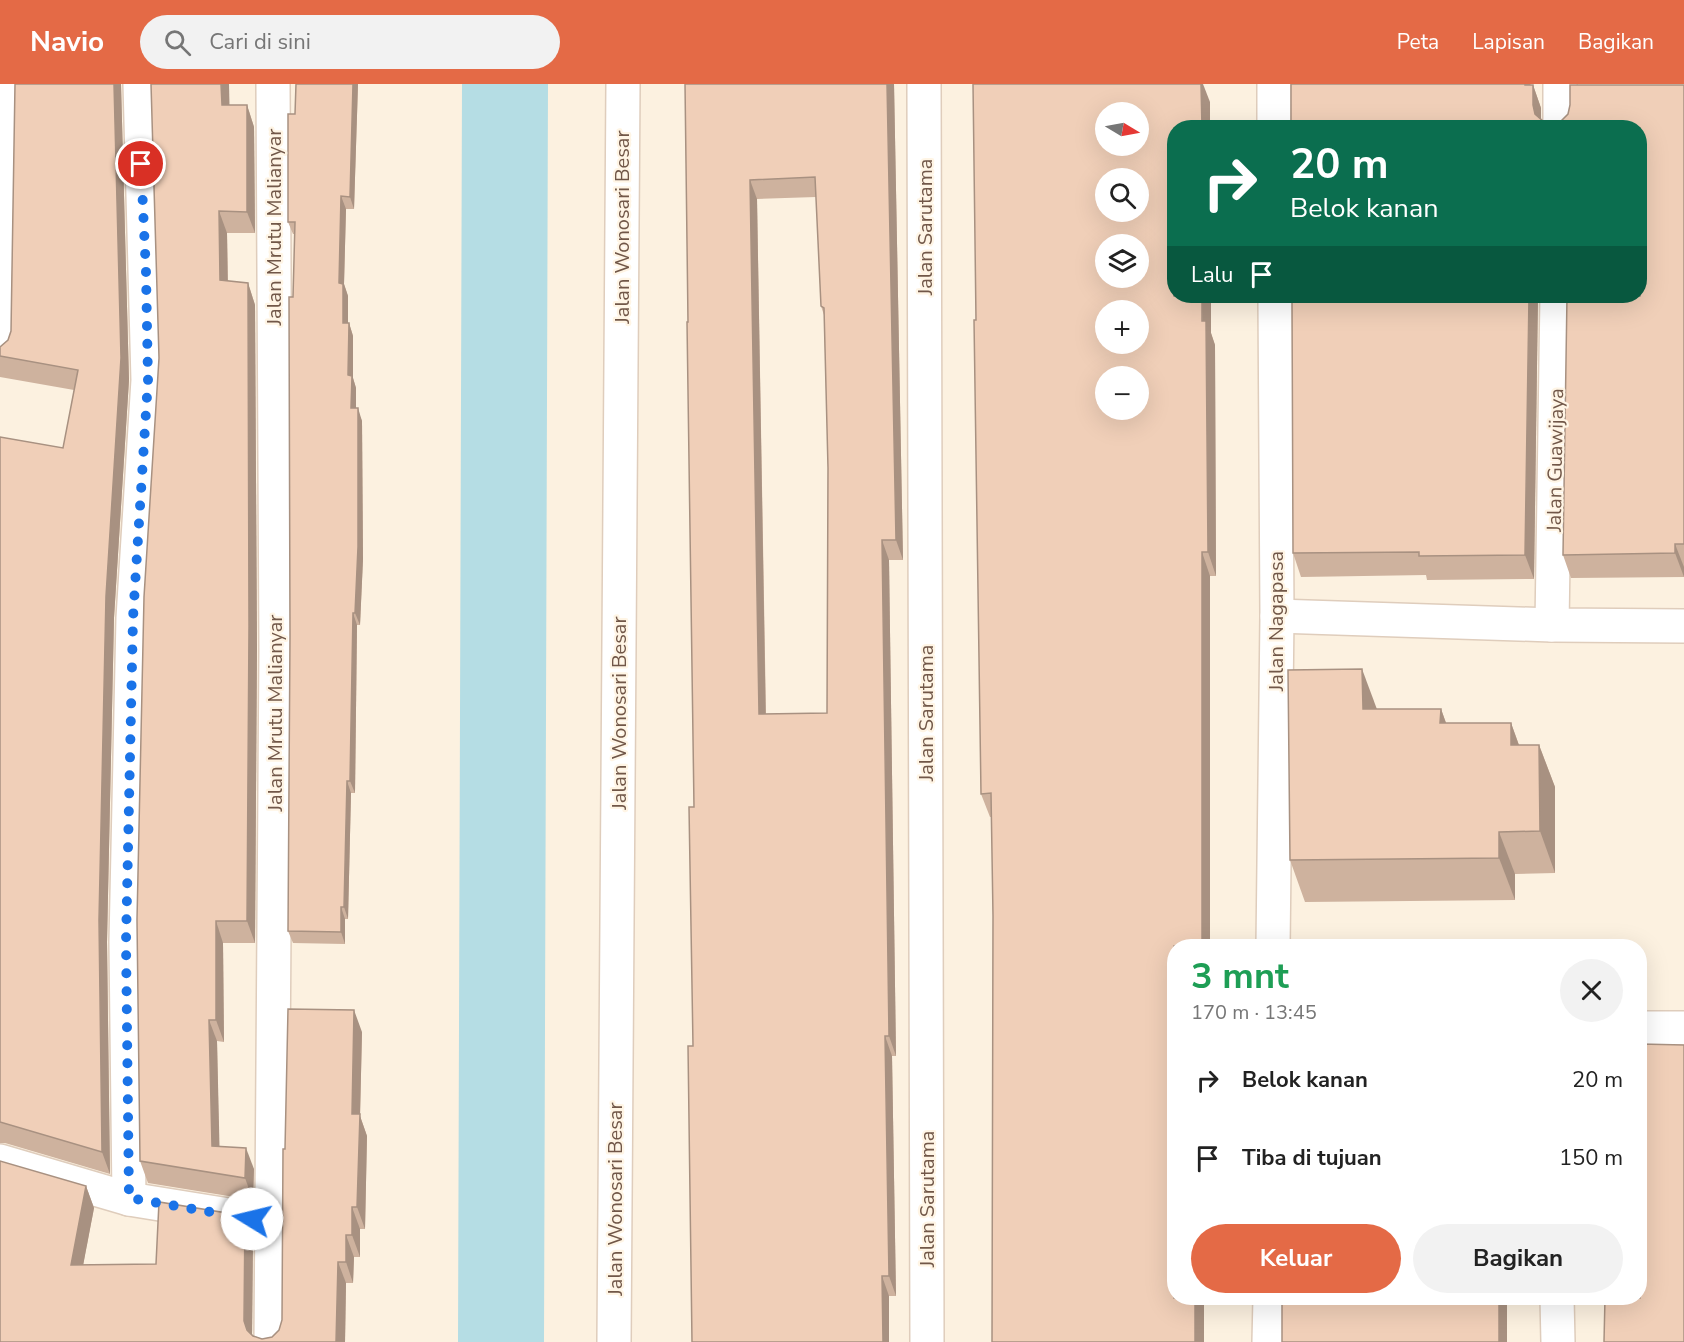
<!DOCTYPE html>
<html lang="id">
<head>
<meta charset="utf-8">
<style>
  :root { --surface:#fff; --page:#f2f2f2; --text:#222; --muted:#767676; --accent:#e46a46 }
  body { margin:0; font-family:"Nunito Sans",sans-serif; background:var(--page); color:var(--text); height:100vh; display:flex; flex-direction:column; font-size:22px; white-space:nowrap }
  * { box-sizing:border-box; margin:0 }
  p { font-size:20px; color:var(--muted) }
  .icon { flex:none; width:33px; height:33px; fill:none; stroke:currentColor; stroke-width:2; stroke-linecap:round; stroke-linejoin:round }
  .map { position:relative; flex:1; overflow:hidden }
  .side { position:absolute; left:1167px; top:855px; width:480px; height:366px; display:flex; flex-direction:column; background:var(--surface); border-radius:24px; box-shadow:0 6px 24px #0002 }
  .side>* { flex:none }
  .top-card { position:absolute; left:1167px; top:36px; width:480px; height:183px; border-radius:24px; box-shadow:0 6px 24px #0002; background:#0b6e4f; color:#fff; overflow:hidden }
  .needle { width:39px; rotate:100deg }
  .buttons { position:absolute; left:1095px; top:18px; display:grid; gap:12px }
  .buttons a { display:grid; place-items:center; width:54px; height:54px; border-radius:50%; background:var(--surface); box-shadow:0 6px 24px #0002; font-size:30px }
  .pin { position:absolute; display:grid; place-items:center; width:51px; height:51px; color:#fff; margin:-26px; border:3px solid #fff; border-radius:50%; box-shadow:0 2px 6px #0007 }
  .me { position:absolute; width:66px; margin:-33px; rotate:279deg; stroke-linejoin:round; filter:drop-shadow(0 0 4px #0008) }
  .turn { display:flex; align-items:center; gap:21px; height:126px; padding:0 24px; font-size:27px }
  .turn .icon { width:78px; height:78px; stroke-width:2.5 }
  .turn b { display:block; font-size:42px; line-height:51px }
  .then { display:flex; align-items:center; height:57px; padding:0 24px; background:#0003; gap:12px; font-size:22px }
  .round { display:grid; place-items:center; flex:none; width:63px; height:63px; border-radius:32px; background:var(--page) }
  .overview { display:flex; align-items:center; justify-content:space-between; height:102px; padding:0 24px }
  h1 { font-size:36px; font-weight:700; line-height:45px; color:#1e9e55 }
  .cta { display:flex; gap:12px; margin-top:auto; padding:12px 24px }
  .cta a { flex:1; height:69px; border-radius:36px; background:var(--accent); color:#fff; font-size:24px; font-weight:700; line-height:69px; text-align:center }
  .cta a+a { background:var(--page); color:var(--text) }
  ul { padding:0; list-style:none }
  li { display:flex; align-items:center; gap:18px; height:78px; padding:0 24px }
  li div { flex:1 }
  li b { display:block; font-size:22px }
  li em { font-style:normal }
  header { display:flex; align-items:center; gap:36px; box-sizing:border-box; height:84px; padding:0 30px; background:var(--accent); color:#fff }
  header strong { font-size:28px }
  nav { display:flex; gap:33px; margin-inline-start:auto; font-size:21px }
  .search { width:420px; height:54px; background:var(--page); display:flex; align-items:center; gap:15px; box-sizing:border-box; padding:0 21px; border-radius:33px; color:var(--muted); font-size:22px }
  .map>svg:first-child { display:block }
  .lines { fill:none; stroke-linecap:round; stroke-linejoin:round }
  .river { stroke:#b5dde4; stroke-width:86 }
  .street-casing { stroke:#dfcdbc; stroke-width:36 }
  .street { stroke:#fff; stroke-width:33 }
  .wall { fill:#ceb29e; fill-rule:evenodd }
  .shaded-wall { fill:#a89181 }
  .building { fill:#f0cfb8; stroke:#a89181; stroke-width:1.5; fill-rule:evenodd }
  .route { stroke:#1a73e8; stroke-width:10; stroke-dasharray:0 18 }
  .labels { text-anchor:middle; stroke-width:4.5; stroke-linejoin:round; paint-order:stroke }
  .street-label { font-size:20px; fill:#715748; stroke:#fff5e5 }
</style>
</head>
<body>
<header>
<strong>Navio</strong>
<div class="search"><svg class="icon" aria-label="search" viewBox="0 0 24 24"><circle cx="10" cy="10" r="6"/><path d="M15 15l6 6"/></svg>Cari di sini</div>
<nav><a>Peta</a><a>Lapisan</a><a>Bagikan</a></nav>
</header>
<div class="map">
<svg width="1684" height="1258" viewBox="0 0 1684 1258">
  <rect width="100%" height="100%" fill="#fcf1e0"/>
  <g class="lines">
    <polyline class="river" points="501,1258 505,0"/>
    <g class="street-casing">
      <g id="street">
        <polyline points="924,0 927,1258"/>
        <polyline points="1274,0 1274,44"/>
        <polyline points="1560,44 1560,0"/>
        <polyline points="0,268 4,0"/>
        <polyline points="1277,532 1552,541 1684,542"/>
        <polyline points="1552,541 1557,212"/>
        <polyline points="1273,862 1277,532 1275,212"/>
        <polyline points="1640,944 1684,944"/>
        <polyline points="0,1077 129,1115 272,1138"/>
        <polyline points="129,1115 126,858 133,534 148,296 140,0"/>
        <polyline points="1557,1214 1558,1258"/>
        <polyline points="271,1258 276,564 273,0"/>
        <polyline points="614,1258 623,0"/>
        <polyline points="1269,1258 1270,1214"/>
      </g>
    </g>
    <use href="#street" class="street"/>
  </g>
  <g class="wall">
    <polygon points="15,0 121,0 129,296 114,534 107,858 110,1090 5,1059 0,1059 0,353 63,364 74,306 0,293 0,263 8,256 11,247"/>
    <polygon points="296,0 358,0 354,125 346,125 344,200 348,212 348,239 349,239 353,252 353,294 356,304 356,324 362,337 363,475 360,541 357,541 355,709 351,709 348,835 345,835 345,860 293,859 288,847 295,150 293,150 288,138 295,30"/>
    <path d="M685,0h209l9,476h-14l7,496h-4l4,240h-7v46h-197l2,-535zM816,113l5,109 3,9 4,153 -1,245 -61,1 -9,-515z"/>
    <polygon points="1291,0 1530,0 1531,1 1533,1 1541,24 1541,36 1543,37 1552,39 1684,1 1684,493 1571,494 1563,471 1640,212 1291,44"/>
    <polygon points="1210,18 1174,212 1211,212 1211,249 1215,261 1216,492 1210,492 1210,862 1174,862 1204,1214 1204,1258 992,1258 993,832 992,733 990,733 981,710 976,236"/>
    <polygon points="229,21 247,21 254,43 255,149 227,149 228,197 248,199 255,221 257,564 255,859 223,859 224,958 217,957 219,1062 254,1085 253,1116 148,1099 140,1077 159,274"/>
    <polygon points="1538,212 1534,495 1427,496 1426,491 1301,493 1293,469"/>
    <polygon points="1377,625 1441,625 1446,639 1511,639 1519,661 1539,661 1555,703 1555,789 1515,790 1515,816 1305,818 1290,776"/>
    <polygon points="362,948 360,1032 367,1052 365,1145 360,1145 360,1173 354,1173 353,1199 346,1199 345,1258 0,1258 86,1102 94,1124 83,1181 156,1180 253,1154 252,1251 262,1255 272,1253 279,1246 282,1236 285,1065"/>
  </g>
  <g class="shaded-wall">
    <polygon points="114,0 121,0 129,296 114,534 107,858 110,1090 102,1068 99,836"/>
    <polygon points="221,0 229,0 230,43 222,21"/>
    <polygon points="353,0 358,0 354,125 350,113"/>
    <polygon points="887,0 894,0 903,476 896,456"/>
    <polygon points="1201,0 1203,0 1210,18 1210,44 1202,44"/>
    <polygon points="1525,0 1530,0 1533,6 1533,1 1541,24 1541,44 1540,44"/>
    <polygon points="247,21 254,43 255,149 247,128"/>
    <polygon points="750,96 757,115 766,649 759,630"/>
    <polygon points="341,112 346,125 344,200 348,212 348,252 343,239 339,199"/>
    <polygon points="219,127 227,149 228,218 220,196"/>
    <polygon points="248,199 255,221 257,564 255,859 247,837"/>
    <polygon points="1202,212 1211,212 1211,249 1215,261 1216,492 1208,468"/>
    <polygon points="1529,212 1538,212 1534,495 1525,471"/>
    <polygon points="349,239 353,252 353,294 356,304 356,337 351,324 348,291"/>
    <polygon points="358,324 362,337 363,475 360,541 355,529"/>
    <polygon points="882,456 889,476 896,972 889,952"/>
    <polygon points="1675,460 1684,483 1684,493 1675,469"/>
    <polygon points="1202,468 1210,492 1210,862 1202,862"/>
    <polygon points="353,529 357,541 355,709 350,697"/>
    <polygon points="1362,585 1378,628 1363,625"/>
    <polygon points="1441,625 1456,667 1440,639"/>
    <polygon points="1511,639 1526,681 1511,661"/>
    <polygon points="1539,661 1555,703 1555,789 1540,747"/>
    <polygon points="347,697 351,709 348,835 344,823"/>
    <polygon points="1499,748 1515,790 1515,816 1499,774"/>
    <polygon points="341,823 345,835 345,860 341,848"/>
    <polygon points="216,837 223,859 224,958 216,936"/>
    <polygon points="354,926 362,948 360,1032 367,1052 365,1145 357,1123 352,1030"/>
    <polygon points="209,936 217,957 220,1084 212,1062"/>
    <polygon points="885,952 892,972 896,1212 889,1192"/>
    <polygon points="246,1064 254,1085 253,1116 245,1094"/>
    <polygon points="86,1102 94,1124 79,1203 71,1181"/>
    <polygon points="352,1123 360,1145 360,1173 352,1151"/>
    <polygon points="245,1132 253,1154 252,1258 244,1237"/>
    <polygon points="346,1151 354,1173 353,1199 346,1178"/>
    <polygon points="338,1178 346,1199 345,1258 336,1258"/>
    <polygon points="882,1192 889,1212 889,1258 883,1258"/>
    <rect x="1195" y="1214" width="9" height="44"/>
    <rect x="1499" y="1214" width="8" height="44"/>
  </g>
  <g class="building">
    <polygon points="15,0 114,0 121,274 106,512 99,836 102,1068 0,1038 0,353 63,364 78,286 0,272 0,263 8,256 11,247"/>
    <polygon points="151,0 221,0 222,21 247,21 247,128 219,127 220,196 248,199 249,542 247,837 216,837 216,936 209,936 212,1062 246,1064 245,1094 140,1077 137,836 144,513 159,274"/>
    <polygon points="296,0 353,0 350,113 341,112 339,199 343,200 343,239 349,239 348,291 352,292 351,324 358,324 358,463 355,529 353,529 350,697 347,697 344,823 341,823 341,848 288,847 290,552 289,213 293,213 295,138 288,138 288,30 295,30"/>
    <path d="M685,0h202l9,456h-14l7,496h-4l4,240h-7l1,66h-191l-4,-296h5l-4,-239h5l-7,-485h1zM815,93l6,129 3,2 4,160 -1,245 -68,1 -9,-534z"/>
    <path d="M973,0h228l1,44h-28v168h28v25h4l2,231h-6v394h-28v352h21v44h-203l1,-426 -2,-123 -10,1 -7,-474h2zM1106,28h32v34h-32zM1106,94h32v34h-32zM1106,160h32v34h-32zM1106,226h32v34h-32zM1106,292h32v34h-32z"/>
    <polygon points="1291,0 1525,0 1525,1 1533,1 1533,21 1535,30 1543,37 1552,39 1561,37 1568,30 1570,21 1570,1 1684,1 1684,460 1675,460 1675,469 1563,471 1567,212 1640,212 1640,44 1291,44"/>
    <polygon points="1292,212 1529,212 1525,471 1419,472 1419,468 1293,469"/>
    <polygon points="1362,585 1363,625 1441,625 1440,639 1511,639 1511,661 1539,661 1540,747 1499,748 1499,774 1290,776 1288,586"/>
    <polygon points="288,925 354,926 352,1030 360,1030 357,1123 352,1123 352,1151 346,1151 346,1178 338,1178 336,1258 0,1258 0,1077 86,1102 71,1181 156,1180 159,1118 245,1132 244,1237 247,1246 253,1252 262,1255 272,1253 279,1246 282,1236 283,1065 285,1065"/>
    <polygon points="1640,960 1684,961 1684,1258 1604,1258 1605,1214 1640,1214"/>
    <rect x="1282" y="1214" width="217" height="44"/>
  </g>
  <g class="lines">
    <polyline class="route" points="141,80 146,188 148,296 133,534 126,858 129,1114 252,1135"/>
  </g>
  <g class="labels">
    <g class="street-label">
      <text transform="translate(274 143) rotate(-90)" y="7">Jalan Mrutu Malianyar</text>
      <text transform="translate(622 143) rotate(-90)" y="7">Jalan Wonosari Besar</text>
      <text transform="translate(925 143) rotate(-90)" y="7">Jalan Sarutama</text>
      <text transform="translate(1555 376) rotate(-89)" y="7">Jalan Guawijaya</text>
      <text transform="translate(1276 537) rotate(-90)" y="7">Jalan Nagapasa</text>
      <text transform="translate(275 629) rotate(-90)" y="7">Jalan Mrutu Malianyar</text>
      <text transform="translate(619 629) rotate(-90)" y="7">Jalan Wonosari Besar</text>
      <text transform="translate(926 629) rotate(-90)" y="7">Jalan Sarutama</text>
      <text transform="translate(615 1115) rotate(-90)" y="7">Jalan Wonosari Besar</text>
      <text transform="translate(927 1115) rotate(-90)" y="7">Jalan Sarutama</text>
    </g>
  </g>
</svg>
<div class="buttons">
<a><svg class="needle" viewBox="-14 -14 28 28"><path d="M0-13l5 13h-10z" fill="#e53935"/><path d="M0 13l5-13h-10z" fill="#767676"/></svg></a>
<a><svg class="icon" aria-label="search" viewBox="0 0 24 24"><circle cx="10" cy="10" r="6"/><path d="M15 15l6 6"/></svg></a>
<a><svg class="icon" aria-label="layers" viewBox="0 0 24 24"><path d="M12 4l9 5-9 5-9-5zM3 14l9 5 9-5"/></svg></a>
<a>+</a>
<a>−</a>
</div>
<div class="pin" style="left:141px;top:80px;background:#d93025"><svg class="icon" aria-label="arrive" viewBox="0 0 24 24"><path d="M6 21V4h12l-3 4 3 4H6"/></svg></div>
<svg class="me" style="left:252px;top:1135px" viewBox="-20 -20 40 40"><circle r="19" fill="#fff"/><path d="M0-13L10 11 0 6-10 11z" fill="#1a73e8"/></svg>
<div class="top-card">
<div class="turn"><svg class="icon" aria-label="right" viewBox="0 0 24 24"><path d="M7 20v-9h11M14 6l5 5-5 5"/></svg><div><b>20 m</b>Belok kanan</div></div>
<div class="then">Lalu<svg class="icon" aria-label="arrive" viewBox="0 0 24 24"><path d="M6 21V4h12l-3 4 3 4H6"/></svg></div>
</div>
<section class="side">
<div class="overview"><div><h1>3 mnt</h1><p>170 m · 13:45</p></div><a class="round"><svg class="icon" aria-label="close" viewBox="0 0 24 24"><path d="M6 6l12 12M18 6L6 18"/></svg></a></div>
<ul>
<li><svg class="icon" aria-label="right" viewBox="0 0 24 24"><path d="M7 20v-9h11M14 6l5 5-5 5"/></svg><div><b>Belok kanan</b></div><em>20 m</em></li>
<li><svg class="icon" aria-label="arrive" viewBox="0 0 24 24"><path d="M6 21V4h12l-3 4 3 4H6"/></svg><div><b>Tiba di tujuan</b></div><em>150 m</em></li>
</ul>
<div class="cta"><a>Keluar</a><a>Bagikan</a></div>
</section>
</div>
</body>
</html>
